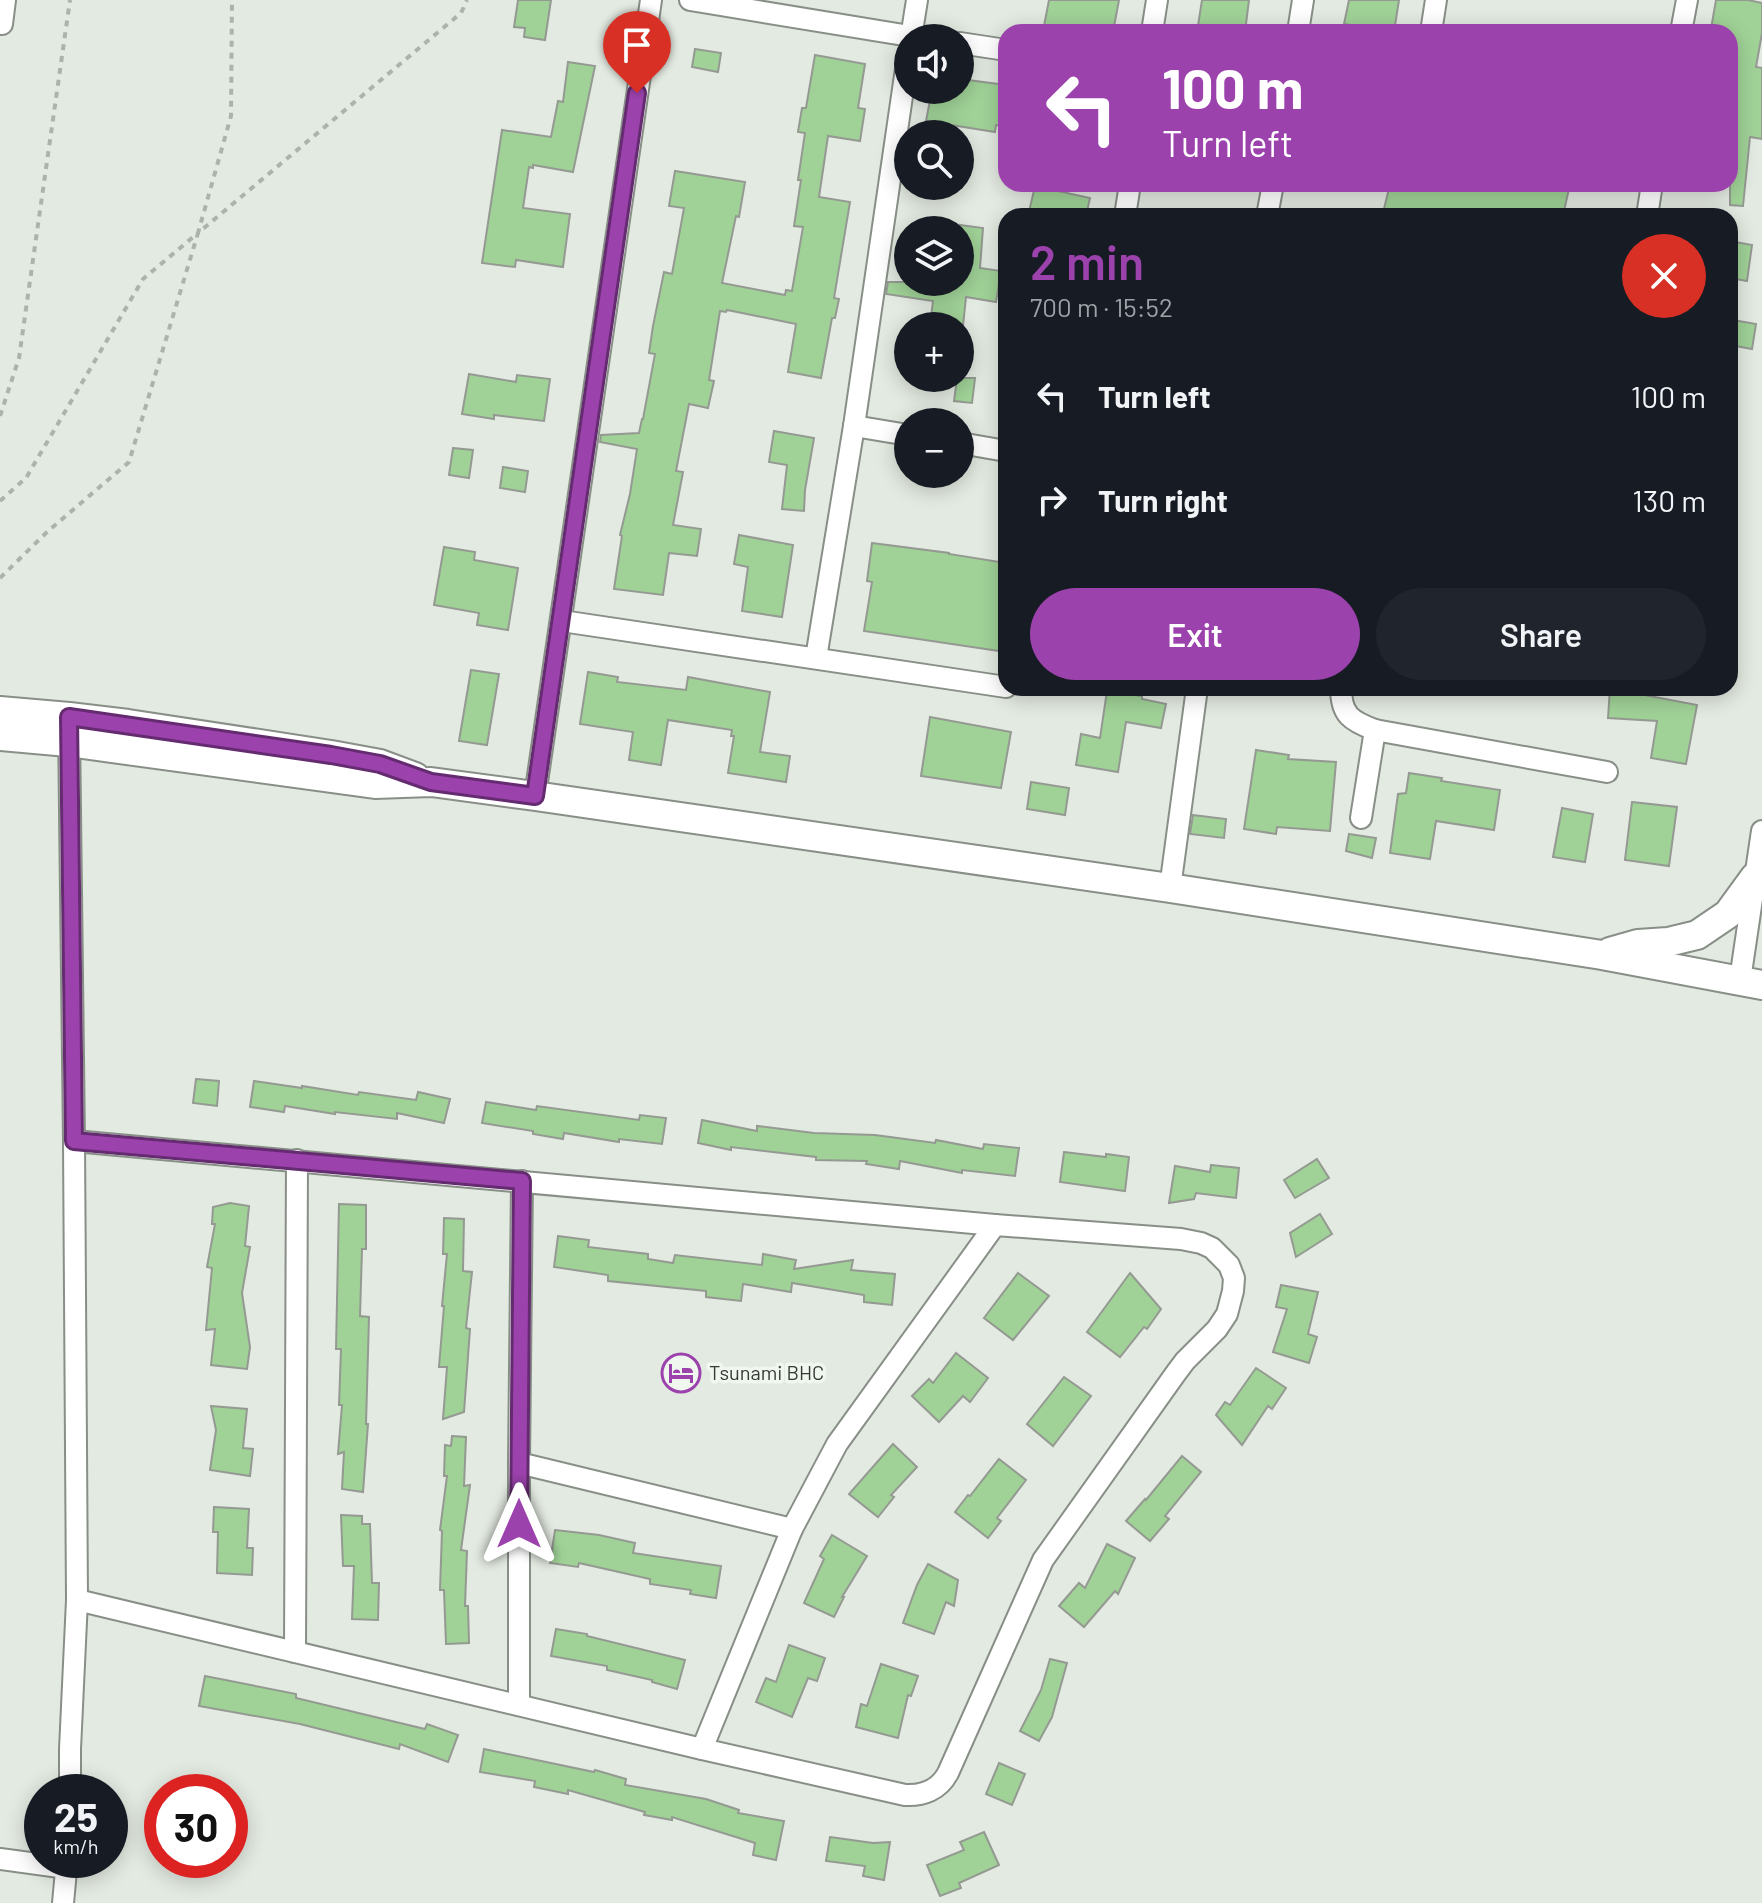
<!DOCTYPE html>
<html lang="en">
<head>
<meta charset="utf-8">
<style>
  :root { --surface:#171b24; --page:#20242c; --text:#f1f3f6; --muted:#9ea1a6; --accent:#9c42ad }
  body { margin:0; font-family:Barlow,sans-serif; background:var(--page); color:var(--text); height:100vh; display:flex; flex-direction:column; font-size:30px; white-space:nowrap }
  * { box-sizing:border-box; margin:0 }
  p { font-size:26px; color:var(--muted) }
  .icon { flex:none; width:44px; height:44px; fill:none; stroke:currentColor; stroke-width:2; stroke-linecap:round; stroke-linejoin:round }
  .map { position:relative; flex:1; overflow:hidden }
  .details { position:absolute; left:998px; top:208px; width:740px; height:488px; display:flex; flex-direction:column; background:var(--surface); border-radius:24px; box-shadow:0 4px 20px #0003 }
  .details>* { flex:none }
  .banner { position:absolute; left:998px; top:24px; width:740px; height:168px; border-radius:24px; box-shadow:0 4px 20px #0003; background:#9c42ad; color:#fff; overflow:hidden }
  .controls { position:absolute; left:894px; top:24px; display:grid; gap:16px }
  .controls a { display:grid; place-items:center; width:80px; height:80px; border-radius:50%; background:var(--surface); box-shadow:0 4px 20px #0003; font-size:40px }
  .speed { position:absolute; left:24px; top:1774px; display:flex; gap:16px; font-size:40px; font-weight:700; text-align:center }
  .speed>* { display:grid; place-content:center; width:104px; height:104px; border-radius:50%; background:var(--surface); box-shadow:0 4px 20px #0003; line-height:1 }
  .speed small { font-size:20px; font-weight:400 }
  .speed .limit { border:12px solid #d22; background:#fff; color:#111 }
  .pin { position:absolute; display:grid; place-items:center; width:68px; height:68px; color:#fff; margin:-82px -34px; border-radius:50% 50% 50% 0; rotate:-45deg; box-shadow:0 0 8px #0007 }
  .pin .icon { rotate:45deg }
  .me { position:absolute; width:88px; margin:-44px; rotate:0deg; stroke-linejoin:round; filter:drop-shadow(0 0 6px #0008) }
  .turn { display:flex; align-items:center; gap:28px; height:168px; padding:0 32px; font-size:36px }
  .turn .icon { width:104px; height:104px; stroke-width:2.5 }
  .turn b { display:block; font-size:56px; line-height:68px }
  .round { display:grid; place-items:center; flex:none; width:84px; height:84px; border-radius:42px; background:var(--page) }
  .overview { display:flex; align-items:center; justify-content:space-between; height:136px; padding:0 32px }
  h1 { font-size:48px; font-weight:600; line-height:60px; color:var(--accent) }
  .button { display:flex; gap:16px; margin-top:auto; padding:16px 32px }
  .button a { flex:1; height:92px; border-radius:48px; background:var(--accent); color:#fff; font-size:32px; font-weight:600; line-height:92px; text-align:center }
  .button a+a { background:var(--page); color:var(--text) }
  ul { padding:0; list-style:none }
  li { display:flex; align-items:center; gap:24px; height:104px; padding:0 32px }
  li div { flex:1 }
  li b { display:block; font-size:30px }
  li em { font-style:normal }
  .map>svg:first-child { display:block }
  .building { fill:#a0d297; stroke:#949a92; stroke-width:2 }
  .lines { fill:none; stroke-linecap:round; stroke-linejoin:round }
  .minor-casing { stroke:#888f87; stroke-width:24 }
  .secondary-casing { stroke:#888f87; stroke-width:32 }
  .path { stroke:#adb3ab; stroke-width:4; stroke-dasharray:6 6; stroke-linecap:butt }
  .minor { stroke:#fff; stroke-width:20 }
  .secondary { stroke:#fff; stroke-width:28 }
  .route-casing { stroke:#652b70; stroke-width:20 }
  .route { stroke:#9c42ad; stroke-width:14 }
  .labels { text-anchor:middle; stroke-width:7; stroke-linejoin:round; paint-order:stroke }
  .poi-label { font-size:20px; fill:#363936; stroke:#f0f7ee; text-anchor:start }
</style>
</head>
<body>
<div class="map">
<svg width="1762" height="1903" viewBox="0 0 1762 1903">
  <rect width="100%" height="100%" fill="#e3eae1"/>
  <g class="building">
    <polygon points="518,0 551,0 545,40 524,37 525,28 514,27"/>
    <polygon points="1049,0 1119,0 1113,32 1075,32 1044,26"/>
    <polygon points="1202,0 1249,0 1245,32 1197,32"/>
    <polygon points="1349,0 1399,0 1394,32 1344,24"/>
    <polygon points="1716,0 1748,0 1762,3 1762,33 1756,67 1762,68 1762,139 1750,137 1743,206 1730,205 1730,32 1711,29"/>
    <polygon points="695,49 721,53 718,72 692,67"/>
    <polygon points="815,55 865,64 858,108 865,109 860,141 828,136 819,197 850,202 834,298 839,299 835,318 832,318 821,378 788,372 796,324 727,310 726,312 720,311 709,380 714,381 708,408 689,404 676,471 683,472 673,525 701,529 697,556 669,553 663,595 614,589 622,536 620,535 630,494 637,449 600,442 601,435 639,433 642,419 643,419 655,354 649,353 653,326 664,272 672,274 684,208 669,206 675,171 745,182 739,217 736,216 722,283 785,295 786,290 792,291 803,227 794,226 801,180 798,180 805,133 798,132 802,108 806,108"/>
    <polygon points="568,62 595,66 573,172 533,165 533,168 529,167 523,208 570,214 563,267 516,260 515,267 482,263 502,130 551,137 558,101 563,102"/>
    <polygon points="960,79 1006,85 1006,126 996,125 995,132 926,121 932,90 960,90"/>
    <polygon points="1390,184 1570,184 1563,216 1535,216 1512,211 1511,216 1396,216 1383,213"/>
    <polygon points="1035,186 1090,198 1086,216 1028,216"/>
    <polygon points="960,225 983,228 980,268 1001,271 996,302 966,297 963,326 930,326 933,301 886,294 888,282 960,282"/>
    <polygon points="1730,241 1752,245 1747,281 1730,278"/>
    <polygon points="1733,320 1756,324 1752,349 1730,345"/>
    <polygon points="469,374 516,382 517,375 550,379 544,421 494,415 494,419 462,414"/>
    <polygon points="957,378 975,378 972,403 954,401"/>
    <polygon points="774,431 814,438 805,490 804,511 782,509 787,465 769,462"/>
    <polygon points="453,448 473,450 469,478 449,475"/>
    <polygon points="503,467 528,471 525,492 500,488"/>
    <polygon points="739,535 793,545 782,617 742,611 748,567 734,564"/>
    <polygon points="872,543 949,553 949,554 1006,563 1006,652 864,631 872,582 867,581"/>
    <polygon points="444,547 475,552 474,560 518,568 508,630 477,625 479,613 434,605"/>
    <polygon points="471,670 499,674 487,745 459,741"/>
    <polygon points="588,672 618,677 617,682 686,690 688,677 770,692 760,752 790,756 786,782 728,773 734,736 731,736 732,730 668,720 661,765 629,760 633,732 580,724"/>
    <polygon points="1610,688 1639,688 1639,694 1697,705 1686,764 1651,758 1657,721 1608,718"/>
    <polygon points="1107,691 1142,696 1142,699 1166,704 1161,728 1126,722 1118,772 1076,765 1081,734 1100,738"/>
    <polygon points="930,717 1011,732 1001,788 921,776"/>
    <polygon points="1256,750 1289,755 1288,759 1336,762 1330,831 1277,827 1276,834 1244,829"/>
    <polygon points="1409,773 1442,778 1441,781 1500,790 1494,830 1436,821 1430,859 1390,853 1398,794 1406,793"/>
    <polygon points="1031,782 1069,788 1065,815 1027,809"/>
    <polygon points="1632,802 1677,807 1669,866 1625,860"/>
    <polygon points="1562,808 1593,814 1585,862 1553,857"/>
    <polygon points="1193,815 1226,819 1224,838 1190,834"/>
    <polygon points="1349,834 1376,838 1372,858 1346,851"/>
    <polygon points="196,1079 219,1081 217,1106 193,1103"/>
    <polygon points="254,1081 302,1088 302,1086 358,1095 359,1092 416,1100 418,1092 450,1099 444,1123 397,1113 397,1119 335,1112 335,1114 285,1106 284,1112 250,1107"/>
    <polygon points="486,1102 536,1110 537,1106 639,1120 640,1115 666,1118 662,1144 619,1139 619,1142 564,1133 563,1139 533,1134 533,1131 482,1123"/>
    <polygon points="702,1120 757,1131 757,1126 814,1133 875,1135 935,1143 936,1140 983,1149 984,1144 1019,1148 1015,1176 962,1170 962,1173 900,1161 899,1169 866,1164 867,1161 816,1160 816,1157 731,1147 731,1150 698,1143"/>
    <polygon points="1064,1152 1106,1157 1106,1154 1129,1157 1125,1191 1060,1182"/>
    <polygon points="1317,1159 1329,1178 1295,1198 1284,1180"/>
    <polygon points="1211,1165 1239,1168 1236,1198 1196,1193 1194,1199 1169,1203 1175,1166 1210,1172"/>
    <polygon points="230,1203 249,1206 245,1246 250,1247 242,1293 250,1347 247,1369 211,1365 215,1329 206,1330 212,1268 207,1267 215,1224 212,1224 213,1207"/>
    <polygon points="339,1204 366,1205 366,1249 362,1249 360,1316 369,1317 366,1424 368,1424 363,1492 342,1489 344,1452 338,1454 342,1405 339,1405 341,1349 336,1349"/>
    <polygon points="1320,1214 1332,1234 1296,1257 1290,1233"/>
    <polygon points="444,1218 464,1219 463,1271 472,1272 466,1328 470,1329 464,1412 443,1419 447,1367 439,1367 444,1306 442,1306 447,1254 443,1254"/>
    <polygon points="558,1236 589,1240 588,1247 648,1254 648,1259 673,1263 675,1255 762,1265 763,1254 796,1260 794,1269 853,1260 851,1270 895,1274 892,1305 864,1302 864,1295 792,1283 791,1292 743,1284 741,1301 706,1297 706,1291 608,1281 608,1275 554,1267"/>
    <polygon points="1018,1273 1049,1296 1013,1340 984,1318"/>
    <polygon points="1130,1273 1161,1309 1147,1329 1144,1327 1120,1357 1087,1332"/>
    <polygon points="1281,1285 1318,1292 1308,1334 1317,1337 1309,1363 1273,1352 1287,1309 1276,1307"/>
    <polygon points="956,1353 988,1378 970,1402 963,1396 939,1422 912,1396 929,1379 933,1383"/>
    <polygon points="1256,1368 1286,1388 1272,1409 1268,1406 1242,1445 1216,1415 1225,1402 1230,1405"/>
    <polygon points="1064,1377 1091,1396 1053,1446 1027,1424"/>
    <polygon points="211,1406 247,1409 243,1448 253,1449 250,1476 210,1470 216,1430"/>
    <polygon points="452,1436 466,1437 464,1486 470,1485 461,1550 467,1551 465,1606 468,1606 469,1643 446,1644 444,1590 440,1590 442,1531 440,1530 447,1476 444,1476 445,1445 451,1446"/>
    <polygon points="893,1444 917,1467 891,1495 894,1497 878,1517 849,1494"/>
    <polygon points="1182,1456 1201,1472 1165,1516 1169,1519 1150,1541 1126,1521 1145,1499 1146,1500"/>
    <polygon points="999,1459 1026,1480 997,1518 1001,1521 988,1538 955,1512 968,1495 970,1496"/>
    <polygon points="214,1507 249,1509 247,1548 253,1548 252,1575 217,1573 218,1532 213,1532"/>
    <polygon points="341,1515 362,1516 362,1524 370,1524 372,1583 379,1583 378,1620 352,1619 354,1566 343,1566"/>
    <polygon points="555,1530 599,1535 635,1543 633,1553 721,1566 716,1598 690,1594 691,1590 650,1584 650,1579 579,1563 578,1567 550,1563"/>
    <polygon points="832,1535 867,1556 842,1597 844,1597 834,1617 804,1603 824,1559 820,1556"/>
    <polygon points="1107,1544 1135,1558 1118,1594 1115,1591 1084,1627 1059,1606 1079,1583 1085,1588"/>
    <polygon points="928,1564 958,1580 954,1606 946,1602 934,1634 903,1623 917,1585"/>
    <polygon points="556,1629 587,1634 587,1636 685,1660 677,1689 652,1682 652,1680 607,1670 607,1666 551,1656"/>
    <polygon points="789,1645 825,1658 817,1681 808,1678 792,1717 756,1702 766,1678 776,1682"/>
    <polygon points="1050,1659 1067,1663 1052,1717 1039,1741 1020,1731 1041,1690"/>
    <polygon points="881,1664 918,1676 911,1696 908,1695 898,1738 856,1727 861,1704 867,1706"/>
    <polygon points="205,1676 296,1694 296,1698 425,1729 427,1724 458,1735 448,1762 400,1744 399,1749 300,1724 199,1706"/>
    <polygon points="484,1749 594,1772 595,1770 626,1779 625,1785 706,1799 739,1810 738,1813 784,1821 776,1860 753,1855 755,1843 672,1817 672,1820 644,1815 645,1812 568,1790 568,1794 534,1787 535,1781 480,1772"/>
    <polygon points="999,1763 1025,1774 1012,1805 986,1794"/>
    <polygon points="984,1832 999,1865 959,1883 961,1888 940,1896 927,1865 964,1850 960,1842"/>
    <polygon points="830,1837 873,1843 890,1842 884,1880 863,1876 865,1866 826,1861"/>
  </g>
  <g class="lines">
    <g class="minor-casing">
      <g id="minor">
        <polyline points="690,0 922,38"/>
        <polyline points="2,24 5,0"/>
        <polyline points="1152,32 1157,0"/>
        <polyline points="1298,32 1303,0"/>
        <polyline points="1431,32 1436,0"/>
        <polyline points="1681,32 1687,0"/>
        <polyline points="911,38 917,0"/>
        <polyline points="960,43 1006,50"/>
        <polyline points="1125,216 1130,184"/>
        <polyline points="1267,216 1273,184"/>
        <polyline points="1647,216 1652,184"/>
        <polyline points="854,426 908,435"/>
        <polyline points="960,443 1006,451"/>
        <polyline points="562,621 1006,687"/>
        <polyline points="816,658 854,426 908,55"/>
        <path d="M1341,688c0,27 10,33 34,42l232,42"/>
        <polyline points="69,728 74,1141 77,1600 70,1749 70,1792"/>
        <polyline points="535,796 651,0"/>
        <polyline points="1361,818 1375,730"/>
        <polyline points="1170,888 1197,688"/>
        <polyline points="1740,980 1762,831"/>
        <path d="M74,1141l921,84 186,14 20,4 11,5 17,17 5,13 -1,13 -6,23 -10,15 -32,32 -9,12 -133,187 -95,213c-9,17 -25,23 -43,22l-203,-46 -625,-149"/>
        <polyline points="519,1463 792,1529"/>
        <polyline points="295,1652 297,1160"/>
        <polyline points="519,1705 519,1463 522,1181"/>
        <polyline points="702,1749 792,1529 837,1444 995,1225"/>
        <polyline points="0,1859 67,1868"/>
        <polyline points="63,1903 67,1860"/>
      </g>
    </g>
    <g class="secondary-casing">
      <g id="secondary">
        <polyline points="0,711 69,717 128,724 331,755 380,764 415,777"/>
        <polyline points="0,736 68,742 375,784 431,782 535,796 1170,888 1602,955 1762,985"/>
        <polyline points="1610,952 1638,944 1668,942 1697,935 1728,914 1755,877"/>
      </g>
    </g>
    <g class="path">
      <polyline points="0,416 19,358 70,0"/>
      <polyline points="0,501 26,478 143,279 198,233 231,116 232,0"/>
      <polyline points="0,578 47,532 129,462 198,233 461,13 467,0"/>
    </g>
    <use href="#minor" class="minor"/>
    <use href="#secondary" class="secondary"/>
  </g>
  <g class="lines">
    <g class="route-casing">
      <polyline id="route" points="519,1524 522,1181 74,1141 69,717 331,755 380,764 431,782 535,796 637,93"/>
    </g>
    <use href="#route" class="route"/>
  </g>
  <defs>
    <g id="hotel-ring" transform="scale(2)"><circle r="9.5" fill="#f0f7ee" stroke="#9c42ad" stroke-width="1.5"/><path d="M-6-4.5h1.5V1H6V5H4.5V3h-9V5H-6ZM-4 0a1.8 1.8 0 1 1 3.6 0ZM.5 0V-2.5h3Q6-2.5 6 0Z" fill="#9c42ad"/></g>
  </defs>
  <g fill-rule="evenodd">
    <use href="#hotel-ring" x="681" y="1373"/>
  </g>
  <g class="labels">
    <g class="poi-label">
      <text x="709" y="1380">Tsunami BHC</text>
    </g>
  </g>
</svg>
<div class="controls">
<a><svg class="icon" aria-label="sound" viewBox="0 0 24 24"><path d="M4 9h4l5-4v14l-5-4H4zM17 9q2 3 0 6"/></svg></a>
<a><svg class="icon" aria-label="search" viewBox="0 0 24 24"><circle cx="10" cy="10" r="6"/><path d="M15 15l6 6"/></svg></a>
<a><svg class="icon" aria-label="layers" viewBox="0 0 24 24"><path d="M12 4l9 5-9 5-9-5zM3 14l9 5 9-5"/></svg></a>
<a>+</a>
<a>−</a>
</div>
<div class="speed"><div>25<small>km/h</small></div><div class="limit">30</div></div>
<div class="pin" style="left:637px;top:93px;background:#d93025"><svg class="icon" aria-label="arrive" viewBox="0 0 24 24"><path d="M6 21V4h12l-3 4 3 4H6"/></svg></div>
<svg class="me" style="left:519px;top:1524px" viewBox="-20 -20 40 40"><path d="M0-17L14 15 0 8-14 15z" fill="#9c42ad" stroke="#fff" stroke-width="4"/></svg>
<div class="banner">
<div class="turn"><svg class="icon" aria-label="left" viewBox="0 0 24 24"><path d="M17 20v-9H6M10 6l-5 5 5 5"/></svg><div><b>100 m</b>Turn left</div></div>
</div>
<section class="details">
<div class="overview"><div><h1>2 min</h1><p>700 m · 15:52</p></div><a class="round" style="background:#d93025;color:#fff"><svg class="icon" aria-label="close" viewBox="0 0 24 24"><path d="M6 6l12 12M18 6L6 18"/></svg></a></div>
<ul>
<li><svg class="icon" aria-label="left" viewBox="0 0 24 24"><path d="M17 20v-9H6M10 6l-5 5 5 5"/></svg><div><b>Turn left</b></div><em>100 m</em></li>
<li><svg class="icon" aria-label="right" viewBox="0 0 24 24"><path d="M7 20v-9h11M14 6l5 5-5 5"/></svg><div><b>Turn right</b></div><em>130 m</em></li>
</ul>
<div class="button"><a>Exit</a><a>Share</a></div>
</section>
</div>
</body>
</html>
